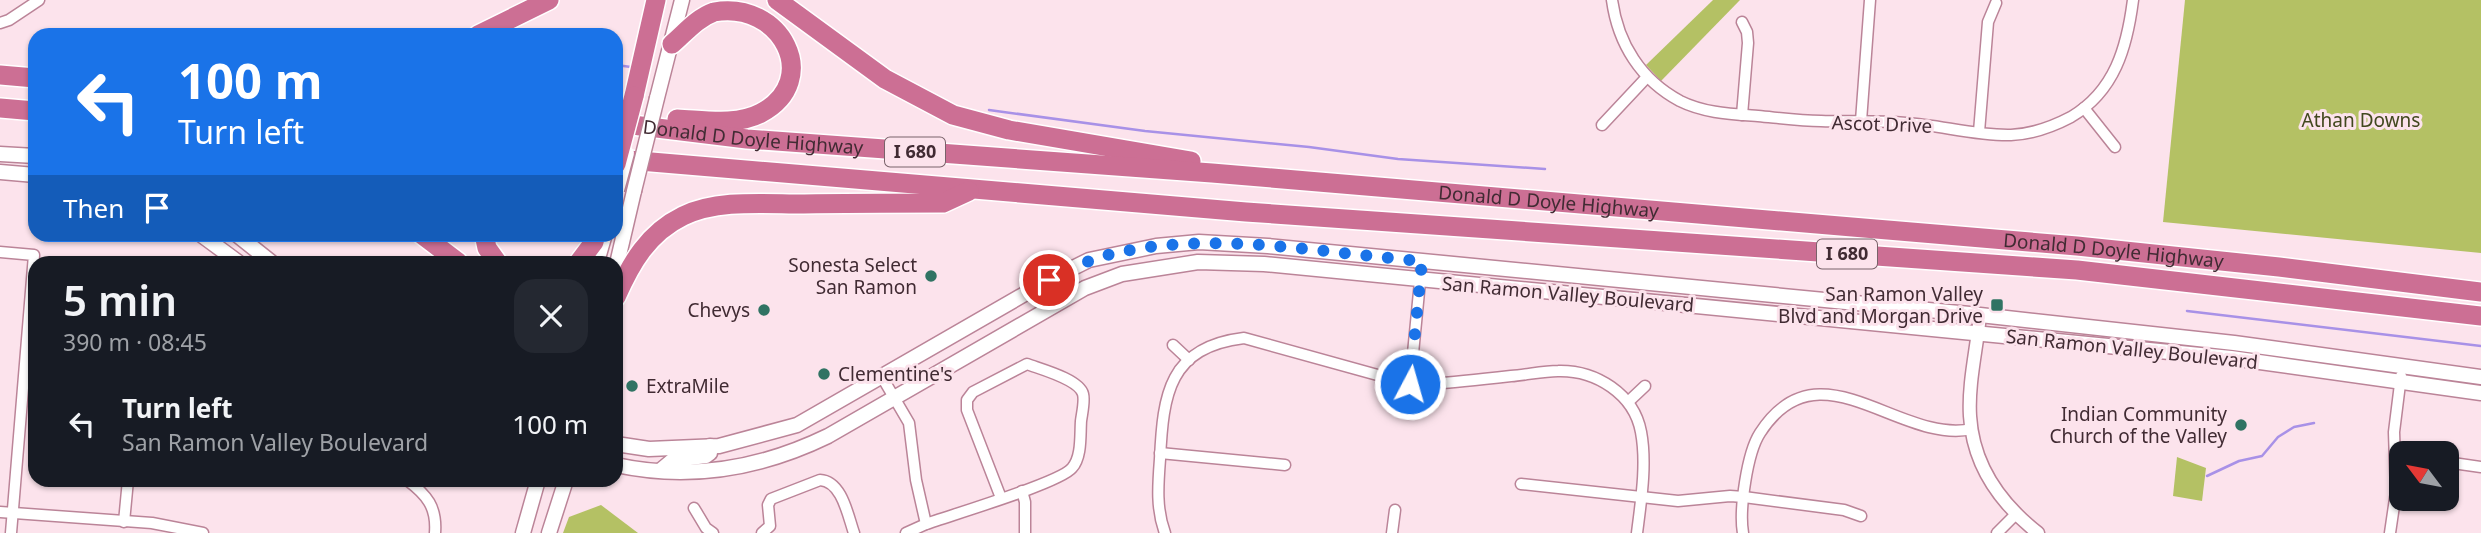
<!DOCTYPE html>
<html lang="en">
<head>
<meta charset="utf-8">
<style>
  :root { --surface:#171b24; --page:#242831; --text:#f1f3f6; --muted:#9ea1a6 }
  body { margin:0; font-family:"Noto Sans",sans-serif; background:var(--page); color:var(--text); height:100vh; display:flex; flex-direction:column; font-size:26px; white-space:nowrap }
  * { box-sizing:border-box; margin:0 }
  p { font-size:23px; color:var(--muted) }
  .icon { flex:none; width:38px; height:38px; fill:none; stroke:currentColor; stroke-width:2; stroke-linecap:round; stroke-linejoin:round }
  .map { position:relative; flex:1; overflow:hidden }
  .drawer { position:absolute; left:28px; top:256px; width:595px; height:231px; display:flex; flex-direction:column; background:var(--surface); border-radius:21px; box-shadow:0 2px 5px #0004 }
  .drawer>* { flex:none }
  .top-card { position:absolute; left:28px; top:28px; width:595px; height:214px; border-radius:21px; box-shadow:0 2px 5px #0004; background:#1a73e8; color:#fff; overflow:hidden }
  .needle { width:46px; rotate:302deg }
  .fabs { position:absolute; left:2389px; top:441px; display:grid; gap:14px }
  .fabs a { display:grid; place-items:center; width:70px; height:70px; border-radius:14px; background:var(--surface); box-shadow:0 2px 5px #0004; font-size:35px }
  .pin { position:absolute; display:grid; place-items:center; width:60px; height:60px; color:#fff; margin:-30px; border:4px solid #fff; border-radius:50%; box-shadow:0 2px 7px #0007 }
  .me { position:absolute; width:77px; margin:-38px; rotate:6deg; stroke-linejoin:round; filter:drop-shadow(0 0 5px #0008) }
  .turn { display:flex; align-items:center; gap:24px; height:147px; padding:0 35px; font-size:32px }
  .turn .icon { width:91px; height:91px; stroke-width:2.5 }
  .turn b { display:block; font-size:49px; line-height:60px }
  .then { display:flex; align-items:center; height:66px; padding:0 35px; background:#0003; gap:14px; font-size:26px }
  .round { display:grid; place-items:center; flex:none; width:74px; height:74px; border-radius:21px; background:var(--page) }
  .overview { display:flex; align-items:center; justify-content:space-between; height:119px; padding:0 35px }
  h1 { font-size:42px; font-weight:600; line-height:52px }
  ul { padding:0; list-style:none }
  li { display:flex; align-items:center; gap:21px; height:98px; padding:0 35px }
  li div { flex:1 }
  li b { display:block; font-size:26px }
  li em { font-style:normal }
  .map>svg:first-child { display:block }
  .green { fill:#b4c164 }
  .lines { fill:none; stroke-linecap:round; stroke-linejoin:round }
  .stream { stroke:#a891e7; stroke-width:2.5 }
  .minor-casing { stroke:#bb8498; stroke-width:13 }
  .tertiary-casing { stroke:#bb8498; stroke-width:15 }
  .secondary-casing { stroke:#bb8498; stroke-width:17 }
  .motorway-casing { stroke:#fff; stroke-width:22 }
  .minor { stroke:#fff; stroke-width:10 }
  .tertiary { stroke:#fff; stroke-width:12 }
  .secondary { stroke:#fff; stroke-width:14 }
  .motorway { stroke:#cc6f94; stroke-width:19 }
  .secondary-bridge-casing { stroke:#bb8498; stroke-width:17; stroke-linecap:butt }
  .motorway-bridge-casing { stroke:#fff; stroke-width:22; stroke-linecap:butt }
  .secondary-bridge { stroke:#fff; stroke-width:14 }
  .motorway-bridge { stroke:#cc6f94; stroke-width:19 }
  .route { stroke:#1a73e8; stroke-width:12; stroke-dasharray:0 21.6 }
  .poi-dot { fill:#307363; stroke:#fce3ec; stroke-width:2.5 }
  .labels { text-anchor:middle; stroke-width:6; stroke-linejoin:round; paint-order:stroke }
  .shield { fill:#fce3ec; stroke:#79626a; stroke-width:2 }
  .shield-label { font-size:18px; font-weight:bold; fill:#412b33 }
  .park-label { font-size:19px; fill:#42481e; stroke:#fce3ec }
  .street-label { font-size:19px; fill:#412b33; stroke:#fce3ec }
  .poi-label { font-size:19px; fill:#412b33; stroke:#fce3ec; text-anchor:end }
</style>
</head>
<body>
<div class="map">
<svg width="2481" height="533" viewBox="0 0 2481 533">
  <rect width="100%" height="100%" fill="#fce3ec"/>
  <g class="green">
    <polygon points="1713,0 1740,0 1661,81 1646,65"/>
    <polygon points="2185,0 2481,0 2481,253 2163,222"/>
    <polygon points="2177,457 2206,468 2202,501 2173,496"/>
    <polygon points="601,505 638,533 563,533 569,517"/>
  </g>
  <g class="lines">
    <g class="stream">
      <polyline points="616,65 631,67"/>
      <polyline points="989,110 1145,131 1309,147 1398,159 1545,169"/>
      <polyline points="2187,311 2481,346"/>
      <polyline points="2207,476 2239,461 2262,456 2278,437 2294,427 2314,423"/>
    </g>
    <g class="minor-casing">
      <g id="minor">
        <path d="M1612,0c6,44 29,80 68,101 24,12 51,13 78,15 21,2 42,5 63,5 28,1 56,-1 85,2 34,2 70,13 105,12 22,-1 41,-8 60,-18 44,-26 56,-70 62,-117"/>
        <polyline points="0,23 9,20 39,0"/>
        <polyline points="2084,108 2115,147"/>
        <polyline points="1742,115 1748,43 1747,32 1742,22"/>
        <polyline points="1861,121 1870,0"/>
        <polyline points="1602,125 1647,77"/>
        <polyline points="1979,132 1988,22 1996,3"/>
        <polyline points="0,252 34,255 11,533"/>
        <polyline points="1173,345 1189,360"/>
        <polyline points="882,377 909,423 916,480 926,524 906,533"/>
        <polyline points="1410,384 1422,261"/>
        <polyline points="1628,402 1645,386"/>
        <polyline points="1160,453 1285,465"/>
        <polyline points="2446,462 2481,467"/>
        <path d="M407,480c20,15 30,27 28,53"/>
        <polyline points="1521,484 1678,501 1730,496 1744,497 1844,510 1861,516"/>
        <polyline points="1022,491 1025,502 1025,533"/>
        <polyline points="694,508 706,528 713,533"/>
        <polyline points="0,512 152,523 203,533"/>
        <polyline points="124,522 128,480"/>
        <path d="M926,524c25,-9 134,-41 146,-56 10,-11 8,-33 9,-47 1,-8 4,-20 2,-27 -4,-15 -43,-25 -56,-30l-54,28 -6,8v10l34,88"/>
        <path d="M762,533l8,-7 -2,-21 3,-6 49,-19c22,1 28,36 34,53"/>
        <path d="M1165,533c-9,-24 -7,-48 -5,-74 3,-65 9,-112 84,-121l166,46h21c26,-2 53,-5 80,-8 15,-1 32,-5 47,-5 38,-1 76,23 83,61 6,32 0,69 -4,101"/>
        <polyline points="1392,533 1395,510"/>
        <path d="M1743,533c-4,-23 4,-80 17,-100 59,-92 139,12 212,-4"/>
        <polyline points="1997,533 2015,515"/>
        <polyline points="2390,533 2396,492 2394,432 2401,376"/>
      </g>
    </g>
    <g class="tertiary-casing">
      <path id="tertiary" d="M1980,315c-3,33 -12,68 -10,101 3,49 31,88 68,117"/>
    </g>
    <g class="secondary-casing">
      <g id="secondary">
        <polyline points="657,98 682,0"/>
        <polyline points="0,154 35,156"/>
        <polyline points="0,172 35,175"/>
        <polyline points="200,234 238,262"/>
        <polyline points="236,234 271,262"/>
        <polyline points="597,262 605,234"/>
        <polyline points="616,268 634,191"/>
        <polyline points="616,444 649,449 719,446 797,425 1049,280 1089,260 1156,246 1199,242 1268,246 1980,315 2234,343 2481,377"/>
        <path d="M616,465c74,16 144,4 212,-29l257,-148 37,-14 76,-12 66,2 967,94 250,35"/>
        <polyline points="661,470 673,460 706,456 710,453 710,446"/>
        <polyline points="523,533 538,480"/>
        <polyline points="549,533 566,480"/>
      </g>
    </g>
    <g class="motorway-casing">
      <g id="motorway">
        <polyline points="777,0 885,79 953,115 1009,130 1191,161"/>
        <polyline points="478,35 549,0"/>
        <path d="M672,44c13,-11 25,-26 42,-32 67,-12 109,68 47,101 -24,13 -58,7 -84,6"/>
        <polyline points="0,75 35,78"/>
        <polyline points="634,96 656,0"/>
        <polyline points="0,108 35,111"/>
        <path id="s1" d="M616,123l131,16 465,34 865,73 202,21 202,25"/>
        <polyline points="616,159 1246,212 2077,270 2481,316"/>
        <polyline points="421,234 458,262"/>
        <polyline points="484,234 487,248 497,262"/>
        <polyline points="579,262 594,242 596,234"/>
        <path d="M616,297c15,-34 32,-64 67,-81 35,-17 82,-12 121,-12 46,-1 93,-1 139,-1l26,-12"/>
      </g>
    </g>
    <use href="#minor" class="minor"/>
    <use href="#tertiary" class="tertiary"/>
    <use href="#secondary" class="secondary"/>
    <use href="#motorway" class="motorway"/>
    <g class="secondary-bridge-casing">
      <g id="secondary-bridge">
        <polyline points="617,190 627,153"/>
        <polyline points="634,191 657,98"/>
      </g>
    </g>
    <g class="motorway-bridge-casing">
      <polyline id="motorway-bridge" points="616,164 634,96"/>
    </g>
    <use href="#secondary-bridge" class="secondary-bridge"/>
    <use href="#motorway-bridge" class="motorway-bridge"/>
  </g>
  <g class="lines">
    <path class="route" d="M1049,280c19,-9 38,-20 59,-25 102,-26 211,-2 314,6l-12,123"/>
  </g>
  <g class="poi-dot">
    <circle cx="931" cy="276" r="7"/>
    <rect x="1990" y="298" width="14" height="14" rx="3.5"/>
    <circle cx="764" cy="310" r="7"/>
    <circle cx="824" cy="374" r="7"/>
    <circle cx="632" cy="386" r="7"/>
    <circle cx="2241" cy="425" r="7"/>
  </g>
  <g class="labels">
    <g class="shield">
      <rect x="885" y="137.5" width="60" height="29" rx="5"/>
      <rect x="1817" y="239.5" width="60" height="29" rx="5"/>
    </g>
    <g class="shield-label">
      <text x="915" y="158">I 680</text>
      <text x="1847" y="260">I 680</text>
    </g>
    <g class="park-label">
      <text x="2361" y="127">Athan Downs</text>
    </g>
    <g class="street-label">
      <text transform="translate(1882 124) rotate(2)" y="7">Ascot Drive</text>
      <text dy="7" stroke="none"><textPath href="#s1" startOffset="138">Donald D Doyle Highway</textPath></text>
      <text dy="7" stroke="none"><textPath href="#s1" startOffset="936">Donald D Doyle Highway</textPath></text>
      <text dy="7" stroke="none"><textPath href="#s1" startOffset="1503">Donald D Doyle Highway</textPath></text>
      <text transform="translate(1568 294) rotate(5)" y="7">San Ramon Valley Boulevard</text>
      <text transform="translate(2132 349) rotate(6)" y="7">San Ramon Valley Boulevard</text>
    </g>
    <g class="poi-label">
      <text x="917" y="272">Sonesta Select<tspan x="917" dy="22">San Ramon</tspan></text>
      <text x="1983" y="301">San Ramon Valley<tspan x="1983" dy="22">Blvd and Morgan Drive</tspan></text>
      <text x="750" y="317">Chevys</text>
      <text x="838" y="381" text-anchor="start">Clementine's</text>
      <text x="646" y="393" text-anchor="start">ExtraMile</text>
      <text x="2227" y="421">Indian Community<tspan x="2227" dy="22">Church of the Valley</tspan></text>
    </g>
  </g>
</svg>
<div class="fabs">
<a><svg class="needle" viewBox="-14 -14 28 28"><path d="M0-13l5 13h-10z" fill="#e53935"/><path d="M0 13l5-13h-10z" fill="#9ea1a6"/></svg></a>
</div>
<div class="pin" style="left:1049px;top:280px;background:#d93025"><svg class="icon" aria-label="arrive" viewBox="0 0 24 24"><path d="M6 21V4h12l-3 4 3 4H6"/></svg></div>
<svg class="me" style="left:1410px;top:384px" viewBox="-20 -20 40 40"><circle r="17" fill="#1a73e8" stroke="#fff" stroke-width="3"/><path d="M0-11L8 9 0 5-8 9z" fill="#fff"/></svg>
<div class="top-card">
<div class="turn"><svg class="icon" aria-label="left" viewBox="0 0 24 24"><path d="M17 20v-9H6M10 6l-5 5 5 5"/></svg><div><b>100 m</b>Turn left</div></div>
<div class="then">Then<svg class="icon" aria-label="arrive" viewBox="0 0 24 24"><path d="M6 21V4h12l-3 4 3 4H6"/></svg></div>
</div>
<section class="drawer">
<div class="overview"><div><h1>5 min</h1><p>390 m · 08:45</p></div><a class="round"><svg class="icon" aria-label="close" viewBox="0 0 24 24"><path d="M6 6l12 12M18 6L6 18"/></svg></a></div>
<ul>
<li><svg class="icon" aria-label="left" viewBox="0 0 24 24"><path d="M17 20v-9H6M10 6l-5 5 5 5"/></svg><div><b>Turn left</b><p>San Ramon Valley Boulevard</p></div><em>100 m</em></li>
</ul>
</section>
</div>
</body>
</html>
